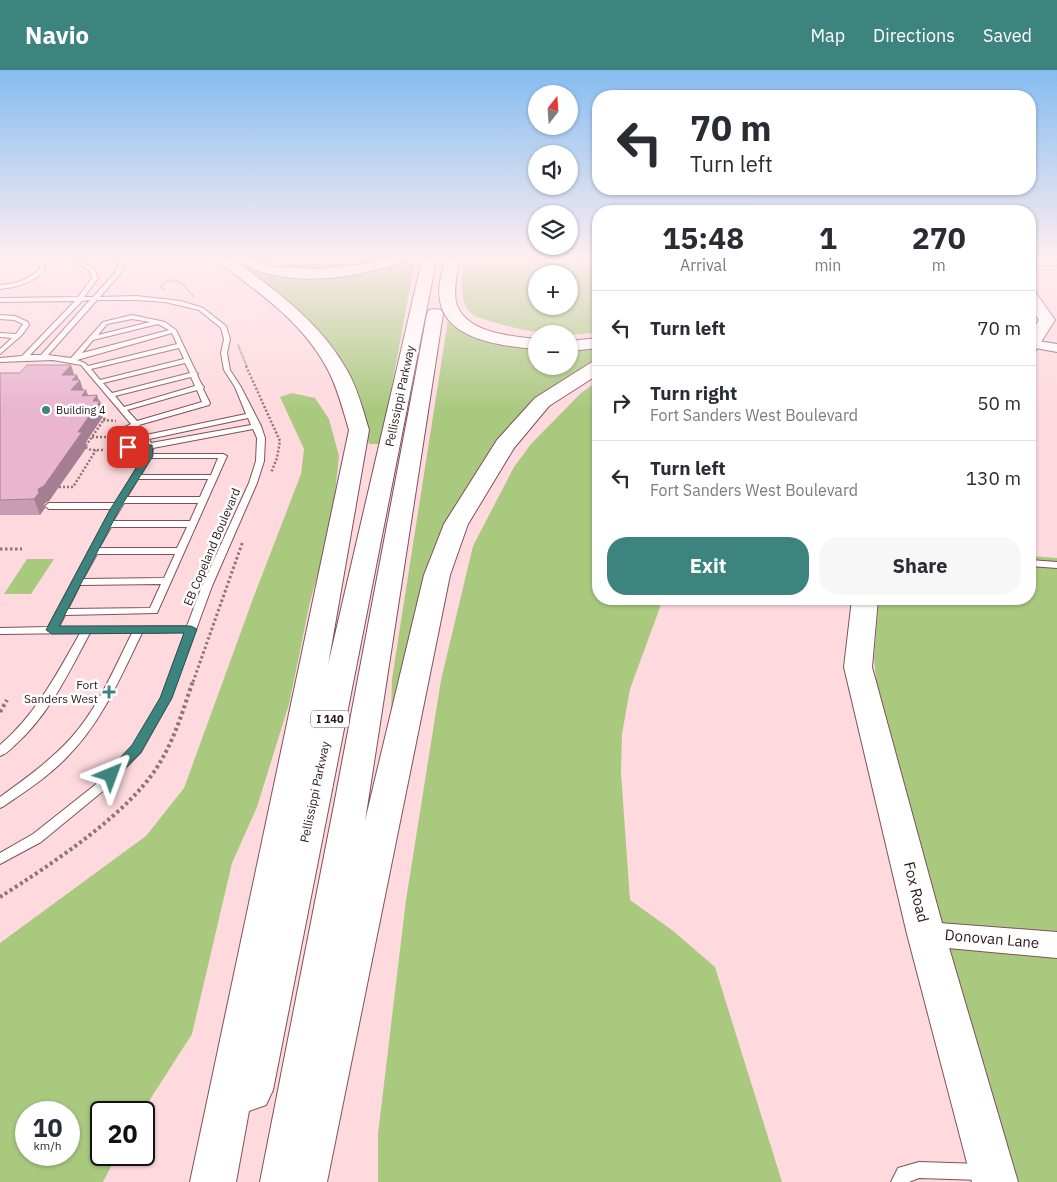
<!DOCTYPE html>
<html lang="en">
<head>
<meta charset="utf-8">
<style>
  :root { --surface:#fff; --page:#f7f7f7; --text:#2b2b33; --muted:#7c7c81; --line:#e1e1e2; --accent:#3d847e }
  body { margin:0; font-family:"IBM Plex Sans",sans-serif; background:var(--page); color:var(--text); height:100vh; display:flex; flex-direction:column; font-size:19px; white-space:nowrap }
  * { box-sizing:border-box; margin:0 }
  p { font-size:16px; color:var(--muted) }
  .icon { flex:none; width:28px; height:28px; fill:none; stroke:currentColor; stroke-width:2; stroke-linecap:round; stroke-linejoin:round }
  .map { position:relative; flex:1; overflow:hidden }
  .details { position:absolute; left:592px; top:135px; width:444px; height:400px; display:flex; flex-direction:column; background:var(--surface); border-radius:20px; box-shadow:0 1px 4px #0004 }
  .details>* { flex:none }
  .hud { position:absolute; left:592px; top:20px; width:444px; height:105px; border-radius:20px; box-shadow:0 1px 4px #0004; background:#fff; color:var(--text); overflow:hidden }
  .needle { width:32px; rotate:17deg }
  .controls { position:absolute; left:528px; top:15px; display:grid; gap:10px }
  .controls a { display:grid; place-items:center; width:50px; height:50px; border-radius:50%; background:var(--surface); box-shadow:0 1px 4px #0004; font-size:25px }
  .speed { position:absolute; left:15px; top:1031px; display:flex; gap:10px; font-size:25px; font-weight:700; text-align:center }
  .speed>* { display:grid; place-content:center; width:65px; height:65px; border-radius:50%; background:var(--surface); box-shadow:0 1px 4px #0004; line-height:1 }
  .speed small { font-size:12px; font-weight:400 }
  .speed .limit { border:2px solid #111; border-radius:8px; background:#fff; color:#111 }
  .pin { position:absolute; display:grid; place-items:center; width:42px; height:42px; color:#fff; margin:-21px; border-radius:10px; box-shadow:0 2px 8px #0006 }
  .me { position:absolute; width:55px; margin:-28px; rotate:44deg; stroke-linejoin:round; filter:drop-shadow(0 0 4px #0008) }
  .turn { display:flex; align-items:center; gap:18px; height:105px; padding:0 15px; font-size:22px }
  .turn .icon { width:65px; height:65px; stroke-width:2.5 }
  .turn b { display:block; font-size:35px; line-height:42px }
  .eta { display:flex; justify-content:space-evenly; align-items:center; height:85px; text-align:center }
  .eta b { font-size:30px; font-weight:700; line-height:35px }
  .button { display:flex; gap:10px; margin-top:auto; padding:10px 15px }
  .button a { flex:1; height:58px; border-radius:20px; background:var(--accent); color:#fff; font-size:20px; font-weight:700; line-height:58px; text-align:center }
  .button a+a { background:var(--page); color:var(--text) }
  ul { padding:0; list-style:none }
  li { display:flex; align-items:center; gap:15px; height:75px; padding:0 15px; border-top:1px solid var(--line) }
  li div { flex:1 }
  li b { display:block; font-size:19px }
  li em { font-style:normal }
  header { display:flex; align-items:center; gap:30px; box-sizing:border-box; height:70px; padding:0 25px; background:var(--accent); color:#fff }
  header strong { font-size:24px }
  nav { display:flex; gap:28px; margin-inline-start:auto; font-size:18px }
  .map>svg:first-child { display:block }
  .green { fill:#a8c97e; fill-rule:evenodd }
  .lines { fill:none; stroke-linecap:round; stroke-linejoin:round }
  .lane-casing { stroke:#825059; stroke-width:2 }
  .street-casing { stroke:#825059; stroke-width:2 }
  .secondary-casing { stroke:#825059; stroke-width:2 }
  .highway-casing { stroke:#825059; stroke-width:2 }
  .path-far3 { stroke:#8f7377; stroke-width:2; stroke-dasharray:1 1; stroke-linecap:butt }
  .path-far2 { stroke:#8f7377; stroke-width:2.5; stroke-dasharray:2 2; stroke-linecap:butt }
  .path-far1 { stroke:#8f7377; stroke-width:3; stroke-dasharray:2.5 2.5; stroke-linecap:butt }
  .path { stroke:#8f7377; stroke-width:4; stroke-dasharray:3 3; stroke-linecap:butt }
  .lane { fill:#fff; fill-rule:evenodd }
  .street { fill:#fff; fill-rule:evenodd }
  .secondary { fill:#fff; fill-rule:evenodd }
  .highway { fill:#fff; fill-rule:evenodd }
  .wall { fill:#c89cb2 }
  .shaded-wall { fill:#a37f91 }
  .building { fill:#e9b5cf; stroke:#a37f91 }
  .route { fill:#3d847e; stroke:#285652 }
  .poi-dot { fill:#3d847e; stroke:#fff; stroke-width:2 }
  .labels { text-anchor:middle; stroke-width:5; stroke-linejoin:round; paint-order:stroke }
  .far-poi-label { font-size:11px; fill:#2b171a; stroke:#fff; text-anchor:start }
  .shield { fill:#fff; stroke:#6b5d5f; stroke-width:1 }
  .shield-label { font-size:11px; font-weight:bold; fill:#2b171a }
  .street-label { font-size:12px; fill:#2b171a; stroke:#fff }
  .poi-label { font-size:12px; fill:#2b171a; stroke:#fff; text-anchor:end }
  .near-street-label { font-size:15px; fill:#2b171a; stroke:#fff }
</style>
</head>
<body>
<header>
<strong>Navio</strong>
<nav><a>Map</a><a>Directions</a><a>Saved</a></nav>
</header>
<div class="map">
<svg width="1057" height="1112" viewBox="0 0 1057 1112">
  <rect width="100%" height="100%" fill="#fedadf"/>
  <g class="green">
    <path d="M258,186h126c-29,10 -69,16 -100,9 -9,-2 -17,-6 -26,-9z"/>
    <path d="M411,186h5l-35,188h-12c-3,-12 -4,-25 -8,-38 -22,-73 -69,-104 -130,-144h4l43,11 106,-7z"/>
    <path d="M466,186h97l23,7h13v69c-37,6 -74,0 -109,-11 -5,-2 -14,-3 -18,-7 -15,-14 -10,-40 -6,-58zM536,204h33v32h-33z"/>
    <path d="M448,250c35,20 50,22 88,27v19h33v-18l30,-1v15l-102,89 -106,263 1,-35z"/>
    <polygon points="599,310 599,529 663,529 630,619 622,664 621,703 630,830 672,860 715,897 782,1112 378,1112 378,1064 406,830 441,610 473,476 514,397 531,374 581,323"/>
    <path d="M292,323l23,5 14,21 10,37 -7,67 -22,79 -21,102 -32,103 -25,56 -40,171 -50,78h-41v43h16l-14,27h-103v-239l146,-107 38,-48 70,-192 47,-122 3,-25 -24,-52zM26,1042h43v43h-43z"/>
    <polygon points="1030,486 1057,488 1057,1112 1017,1112 906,743 878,629 874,588 879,529 1030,529"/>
    <polygon points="27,489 54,489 31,524 4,524"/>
  </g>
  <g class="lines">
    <g class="lane-casing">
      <g id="lane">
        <path d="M36,186h5l5,12c-11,15 -28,19 -46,21v-4c15,-1 30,-5 40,-17z"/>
        <path d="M67,186h5l22,13 4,9 -14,19h9l22,-24 3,-9 -11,-8h6l11,8 -4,10 -20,23 36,-1 45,5 22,7 23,18 4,13 -3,14 3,17 11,17 20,39 4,12 -1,23 -7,22 -45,103 -41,112 -30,54 -38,39 -62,51 -41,22v-11l33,-19 62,-49 38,-39 28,-48 24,-66 -43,1c-21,43 -40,89 -75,124 -18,19 -41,34 -63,49l-4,2v-11c25,-18 50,-36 71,-59 27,-30 43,-69 61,-105h-42c-21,39 -41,82 -75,112 -4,4 -9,9 -15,11v-11c36,-31 57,-71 80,-112l-80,1v-6l48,-1 63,-118h-62l-4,-3 4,-3h66l29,-47 1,-8 -31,1 -1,-2 10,-19 8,-4 -50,-59 -28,-5 -53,2v-4l22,-2 53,-55 -75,1v-4l78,-1 14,-19 -2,-7zM90,230l-49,55h-11l52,-54zM97,230h39l29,2 34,8 22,18 3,11 -3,14 3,17 11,17 11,27 -100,21 -7,-10 70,-20 1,-2 -7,-14 1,-2 -2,-2 -5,-10 1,-1 -2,-2 -20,-42 -11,-8 -33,-7 -29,7 -32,36 -23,-3zM132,249l18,3 -52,13 9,-11zM158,254l11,6 -87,23 11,-13zM172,263l5,11 -89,22 -3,-3 -8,-3zM179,278l5,11 -84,21 -9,-11zM185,293l5,10 -78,20 -9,-10zM191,307l4,9 -71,21 -9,-11zM197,320l5,12 -65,19 -10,-11zM248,348l3,7 -100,18 -2,-4zM134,358l10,16 -22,1 7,-14zM253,359l4,9 -1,23 -7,22 -47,103 -15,40 -128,1 6,-12 92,-2 70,-157 -4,-2h-71l1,-6zM150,388h68l-7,17h-70zM138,409h70l-8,18h-73zM124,433h74l-8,18h-77zM111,457h76l-10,21h-78zM97,484h78l-11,24 -81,1zM161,514l-11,24 -82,1 12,-24z"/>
        <rect x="1030" y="191" width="27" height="4"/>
        <polygon points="0,245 15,246 28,252 29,255 22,265 0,284 0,279 12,268 0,267 0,263 16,264 23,254 14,250 0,249"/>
        <polygon points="1030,490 1057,492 1057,498 1030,496"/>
        <polygon points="919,1092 981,1094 987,1096 989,1102 987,1108 981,1110 919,1108 909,1112 891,1112 898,1098"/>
      </g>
    </g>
    <g class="street-casing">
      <g id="street">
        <polygon points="1032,270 1057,274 1057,282 1030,277 1030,271"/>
        <polygon points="926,852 1057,862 1057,888 926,876 916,873 912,864 916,855"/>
      </g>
    </g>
    <g class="secondary-casing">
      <g id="secondary">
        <polygon points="1030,221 1036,223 1055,250 1036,280 1030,281 1030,263 1039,250 1030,238"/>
        <polygon points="852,529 878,529 872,597 945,864 1018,1112 972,1112 907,864 844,597"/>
      </g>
    </g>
    <g class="highway-casing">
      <g id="highway">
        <path d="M214,186h14l3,2 -1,-2h18l11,6 16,5 44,2 46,-5 26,-8h20c-5,7 -19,10 -28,12 -48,13 -102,18 -147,-7 43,32 86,63 112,111 10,18 15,38 21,58l-41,235 95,-409h14l-164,834 -7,15 -17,6 -13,71h-46l159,-752c-6,-20 -11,-40 -20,-58 -24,-48 -69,-79 -111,-110z"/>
        <path d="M446,186h14c-2,14 -7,32 -4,46 8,31 55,34 80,37v10c-32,-3 -89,-8 -96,-48 -3,-14 3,-32 6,-45z"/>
        <polygon points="435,239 441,240 443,244 365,751 424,505 444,454 497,370 535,328 592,292 599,291 599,304 549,336 514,378 468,454 450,505 327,1112 260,1112 334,735 427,244 429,240"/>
        <polygon points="599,268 599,278 569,281 569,271"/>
      </g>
    </g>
    <g class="path-far3">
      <polyline points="164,220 161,217 165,212 174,210 183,214 194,227"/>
      <polyline points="238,275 247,297"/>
    </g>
    <g class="path-far2">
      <polyline points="246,296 280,371 277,388 271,403"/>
      <polyline points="103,350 116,351"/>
      <polyline points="92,367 110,367"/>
      <polyline points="103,380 91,380 85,377 105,348"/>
      <polyline points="59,417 73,417 96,380"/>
    </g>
    <g class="path-far1">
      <polyline points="0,479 22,479"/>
      <polyline points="193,612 243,471"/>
    </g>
    <g class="path">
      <polyline points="0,642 7,630"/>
      <path d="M0,827c50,-32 134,-86 162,-138 14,-24 22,-52 31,-78"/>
    </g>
    <use href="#lane" class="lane"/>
    <use href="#street" class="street"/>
    <use href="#secondary" class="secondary"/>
    <use href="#highway" class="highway"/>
  </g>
  <polygon class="wall" points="71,295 74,305 77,305 83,320 86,320 88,326 97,325 104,345 86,372 87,377 49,431 44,434 45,438 40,445 0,445 0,303 20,303"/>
  <g class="shaded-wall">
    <polygon points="71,295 75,307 77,305 79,311 80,310 84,323 86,320 91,334 71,320 62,305"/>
    <polygon points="97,325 99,332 100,331 104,345 86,372 87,377 49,431 44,434 45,438 40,445 34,429 38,419 78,362 93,331"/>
  </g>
  <polygon class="building" points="27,295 71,295 62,305 77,305 72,310 80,310 71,320 86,320 82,326 97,325 93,331 100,331 78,362 82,362 44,416 38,419 39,423 34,429 0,430 0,303 20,303"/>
  <linearGradient id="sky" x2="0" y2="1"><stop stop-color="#85bcf0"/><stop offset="0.55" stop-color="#ffeef1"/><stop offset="1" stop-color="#ffeef1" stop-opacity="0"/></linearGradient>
  <rect width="1057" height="341" fill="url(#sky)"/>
  <polygon class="route" points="128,374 152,375 153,386 120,438 59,556 191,556 197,559 172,628 141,682 116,708 111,710 106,708 104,705 132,675 160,628 184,563 52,564 46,560 111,438 144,386 144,379 125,379 125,375"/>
  <g class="poi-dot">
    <circle cx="46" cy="340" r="5"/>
    <path d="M106.5 614.5h5v5h5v5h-5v5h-5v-5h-5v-5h5z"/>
  </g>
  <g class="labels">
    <g class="far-poi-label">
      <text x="56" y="344">Building 4</text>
    </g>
    <rect class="shield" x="311" y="640.5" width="38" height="17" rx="4"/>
    <g class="shield-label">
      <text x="330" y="653">I 140</text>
    </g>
    <g class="street-label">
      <text transform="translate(400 326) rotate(-78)" y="4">Pellissippi Parkway</text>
      <text transform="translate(212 477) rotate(-67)" y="4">EB Copeland Boulevard</text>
      <text transform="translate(315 722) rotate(-78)" y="4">Pellissippi Parkway</text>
    </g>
    <g class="poi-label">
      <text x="98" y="619">Fort<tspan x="98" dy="14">Sanders West</tspan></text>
    </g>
    <g class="near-street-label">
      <text transform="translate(916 822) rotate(76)" y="5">Fox Road</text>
      <text transform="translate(992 869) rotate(5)" y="5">Donovan Lane</text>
    </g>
  </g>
</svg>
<div class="controls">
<a><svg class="needle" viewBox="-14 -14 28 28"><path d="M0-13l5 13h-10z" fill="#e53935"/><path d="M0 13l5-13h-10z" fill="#7c7c81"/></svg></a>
<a><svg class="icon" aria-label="sound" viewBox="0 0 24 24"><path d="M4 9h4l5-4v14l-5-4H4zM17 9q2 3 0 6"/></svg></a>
<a><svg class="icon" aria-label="layers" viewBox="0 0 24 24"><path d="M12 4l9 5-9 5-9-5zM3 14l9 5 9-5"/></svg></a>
<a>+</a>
<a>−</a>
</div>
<div class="speed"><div>10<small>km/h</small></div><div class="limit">20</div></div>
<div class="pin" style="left:128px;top:377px;background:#d93025"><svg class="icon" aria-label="arrive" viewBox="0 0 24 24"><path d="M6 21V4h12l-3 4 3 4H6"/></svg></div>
<svg class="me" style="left:111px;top:705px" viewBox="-20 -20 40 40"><path d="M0-17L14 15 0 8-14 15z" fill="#3d847e" stroke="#fff" stroke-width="4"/></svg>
<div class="hud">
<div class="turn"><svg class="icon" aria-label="left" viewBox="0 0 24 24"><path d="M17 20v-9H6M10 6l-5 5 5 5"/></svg><div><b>70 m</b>Turn left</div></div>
</div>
<section class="details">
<div class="eta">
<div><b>15:48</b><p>Arrival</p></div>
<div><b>1</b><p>min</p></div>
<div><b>270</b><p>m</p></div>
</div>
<ul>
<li><svg class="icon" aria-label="left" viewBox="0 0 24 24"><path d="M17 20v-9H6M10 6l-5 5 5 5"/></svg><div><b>Turn left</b></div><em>70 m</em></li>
<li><svg class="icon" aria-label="right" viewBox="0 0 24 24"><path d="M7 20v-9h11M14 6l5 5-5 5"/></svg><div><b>Turn right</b><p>Fort Sanders West Boulevard</p></div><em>50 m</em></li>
<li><svg class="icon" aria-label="left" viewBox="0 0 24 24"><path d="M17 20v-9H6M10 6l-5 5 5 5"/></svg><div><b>Turn left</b><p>Fort Sanders West Boulevard</p></div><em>130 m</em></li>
</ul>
<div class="button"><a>Exit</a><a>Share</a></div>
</section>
</div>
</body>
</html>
